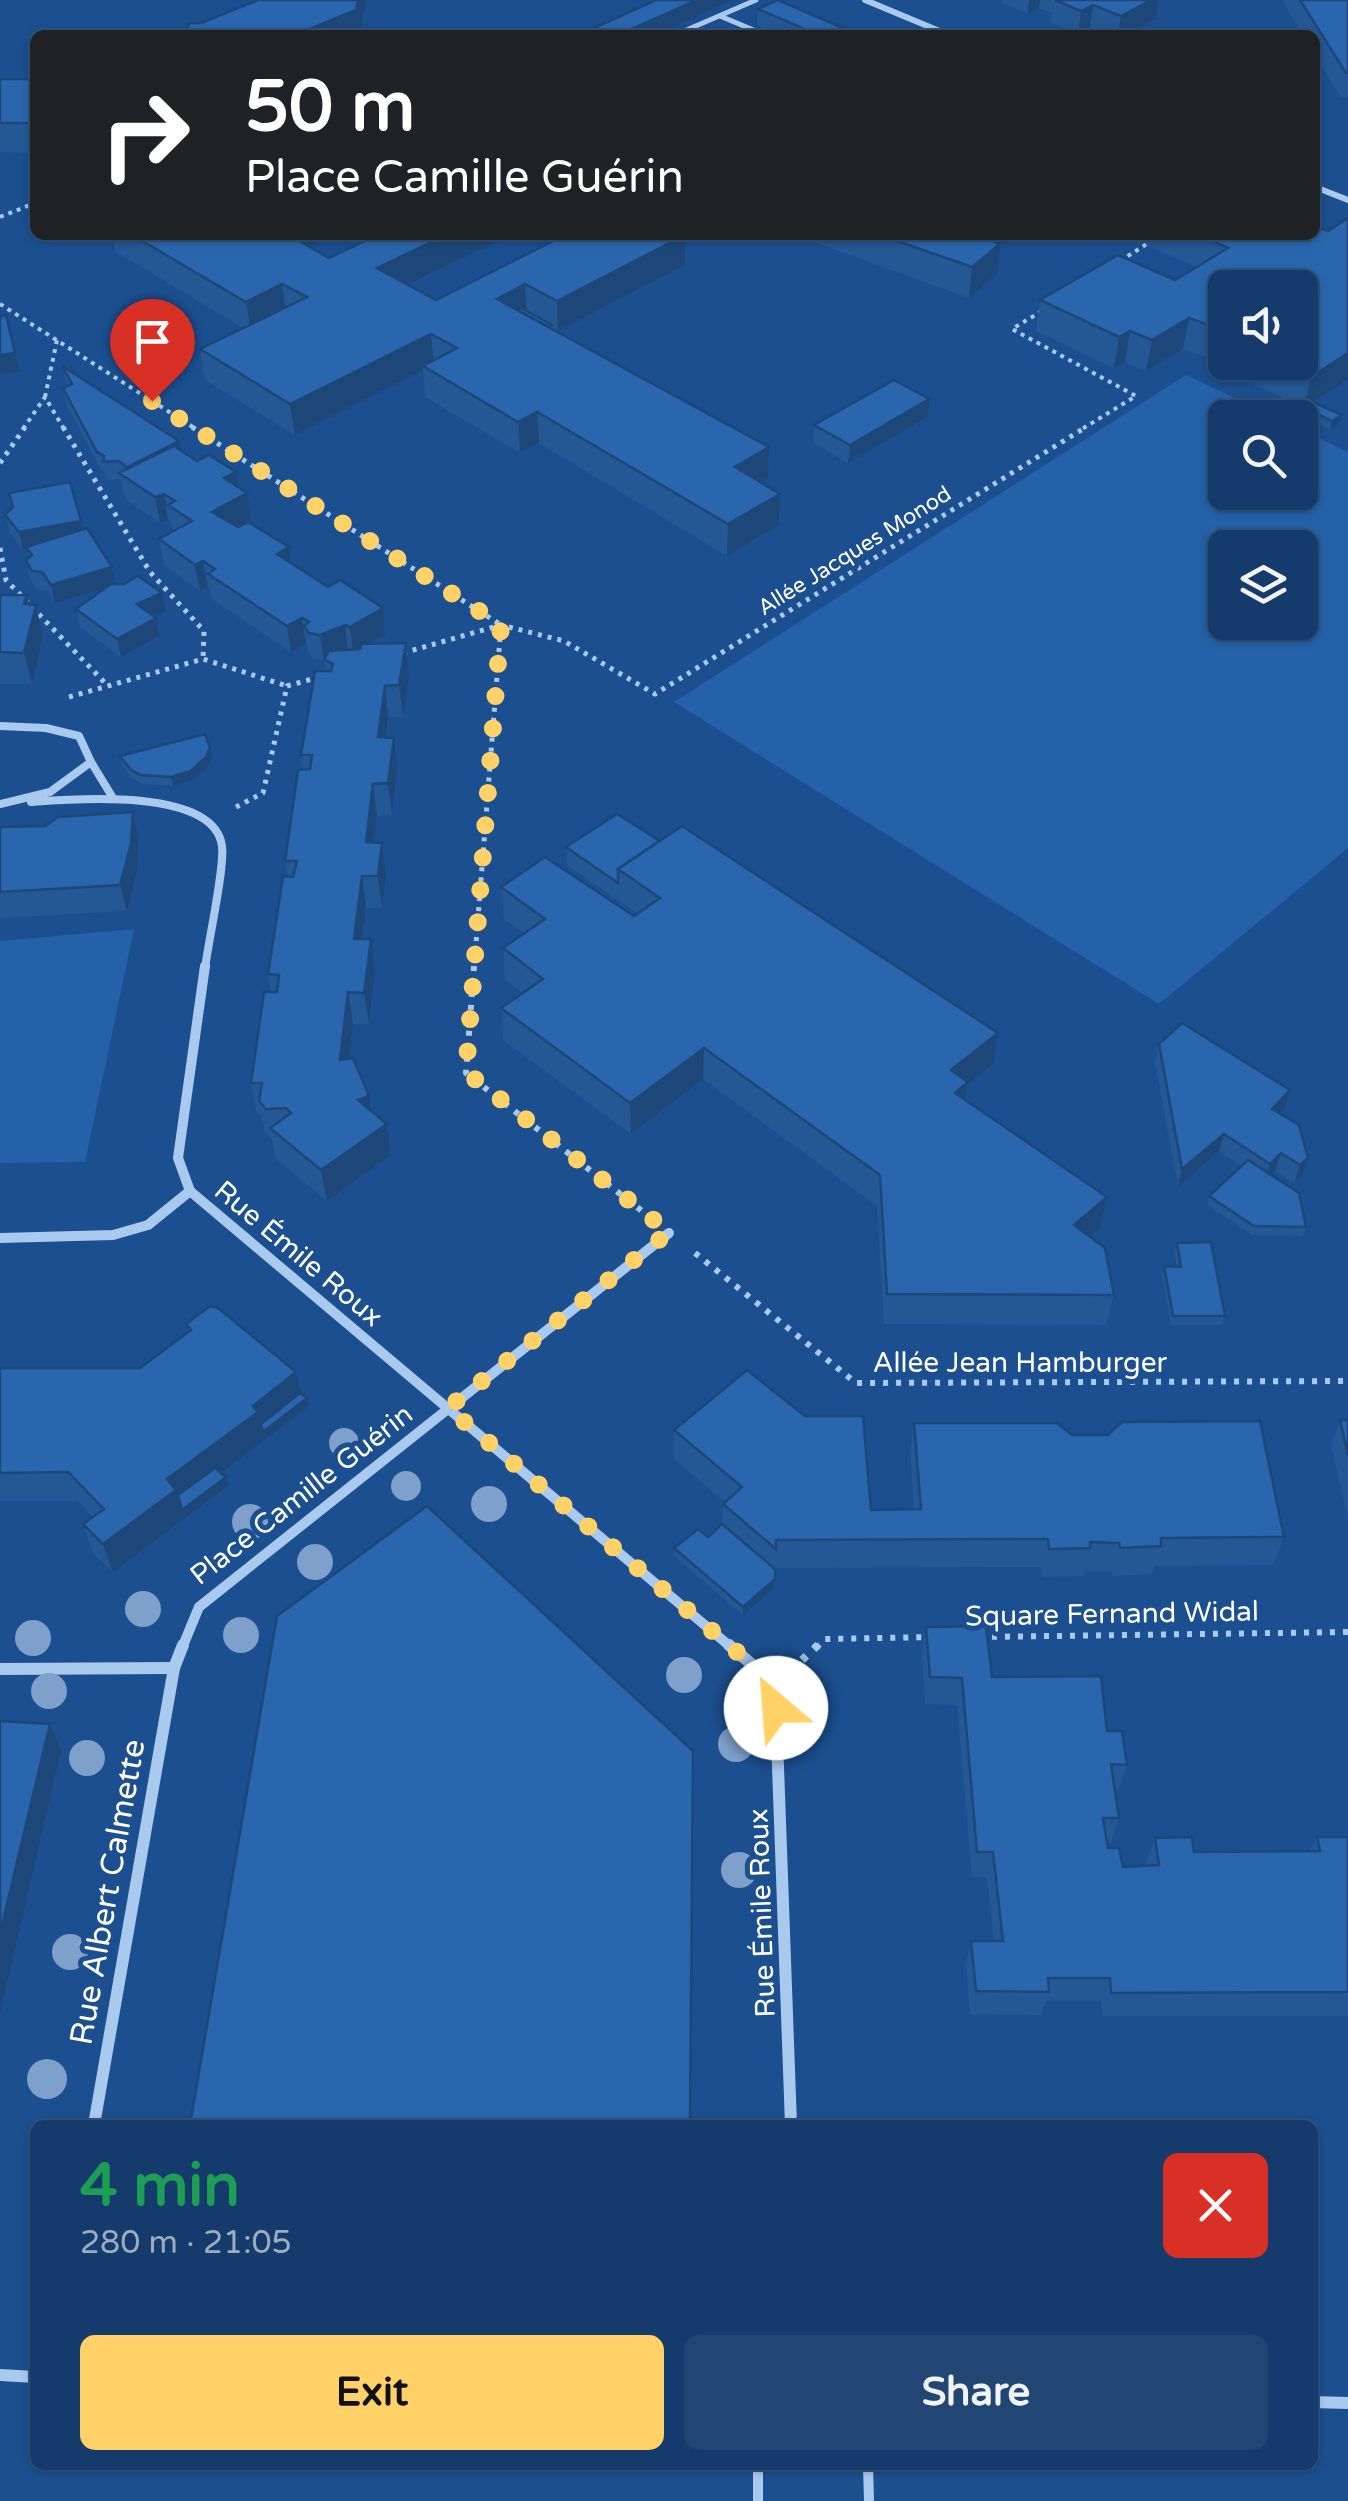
<!DOCTYPE html>
<html lang="en">
<head>
<meta charset="utf-8">
<style>
  :root { --surface:#143b6b; --page:#214673; --text:#f1f3f6; --muted:#9dadc1; --line:#33557e; --accent:#ffd166 }
  body { margin:0; font-family:"Varela Round",sans-serif; background:var(--page); color:var(--text); height:100vh; display:flex; flex-direction:column; font-size:38px; white-space:nowrap }
  * { box-sizing:border-box; margin:0 }
  p { font-size:32px; color:var(--muted) }
  .icon { flex:none; width:55px; height:55px; fill:none; stroke:currentColor; stroke-width:2; stroke-linecap:round; stroke-linejoin:round }
  .map { position:relative; flex:1; overflow:hidden }
  .drawer { position:absolute; left:30px; top:2120px; width:1288px; height:350px; display:flex; flex-direction:column; background:var(--surface); border-radius:15px; box-shadow:0 2px 8px #0004,0 0 0 2px var(--line) }
  .drawer>* { flex:none }
  .hud { position:absolute; left:30px; top:30px; width:1290px; height:210px; border-radius:15px; box-shadow:0 2px 8px #0004,0 0 0 2px var(--line); background:#202124; color:#fff; overflow:hidden }
  .buttons { position:absolute; left:1208px; top:270px; display:grid; gap:20px }
  .buttons a { display:grid; place-items:center; width:110px; height:110px; border-radius:15px; background:var(--surface); box-shadow:0 2px 8px #0004,0 0 0 2px var(--line); font-size:50px }
  .pin { position:absolute; display:grid; place-items:center; width:85px; height:85px; color:#fff; margin:-102px -42px; border-radius:50% 50% 50% 0; rotate:-45deg; box-shadow:0 0 10px #0007 }
  .pin .icon { rotate:45deg }
  .me { position:absolute; width:110px; margin:-55px; rotate:333deg; stroke-linejoin:round; filter:drop-shadow(0 0 8px #0008) }
  .turn { display:flex; align-items:center; gap:35px; height:210px; padding:0 50px; font-size:45px }
  .turn .icon { width:130px; height:130px; stroke-width:2.5 }
  .turn b { display:block; font-size:70px; line-height:85px }
  .round { display:grid; place-items:center; flex:none; width:105px; height:105px; border-radius:15px; background:var(--page) }
  .overview { display:flex; align-items:center; justify-content:space-between; height:170px; padding:0 50px }
  h1 { font-size:60px; font-weight:700; line-height:75px; color:#1e9e55 }
  .button { display:flex; gap:20px; margin-top:auto; padding:20px 50px }
  .button a { flex:1; height:115px; border-radius:15px; background:var(--accent); color:#111; font-size:40px; font-weight:700; line-height:115px; text-align:center }
  .button a+a { background:var(--page); color:var(--text) }
  .map>svg:first-child { display:block }
  .green { fill:#2461a8; fill-rule:evenodd }
  .lines { fill:none; stroke-linecap:round; stroke-linejoin:round }
  .path-far3 { stroke:#a9c9ee; stroke-width:4; stroke-dasharray:4 5; stroke-linecap:butt }
  .path-far2 { stroke:#a9c9ee; stroke-width:5; stroke-dasharray:4 6; stroke-linecap:butt }
  .path-far1 { stroke:#a9c9ee; stroke-width:6; stroke-dasharray:5 8; stroke-linecap:butt }
  .path { stroke:#a9c9ee; stroke-width:8; stroke-dasharray:6 10; stroke-linecap:butt }
  .lane-far1 { stroke:#a9c9ee; stroke-width:5 }
  .lane { stroke:#a9c9ee; stroke-width:10 }
  .street-far3 { stroke:#a9c9ee; stroke-width:6 }
  .street-far2 { stroke:#a9c9ee; stroke-width:8 }
  .street-far1 { stroke:#a9c9ee; stroke-width:10 }
  .street { stroke:#a9c9ee; stroke-width:12 }
  .tree { fill:#7ea0ca }
  .wall { fill:#245895; fill-rule:evenodd }
  .shaded-wall { fill:#1d4779 }
  .building { fill:#2a66ad; stroke:#1d4779; stroke-width:2.5 }
  .route { stroke:#ffd166; stroke-width:18; stroke-dasharray:0 32.4 }
  .labels { text-anchor:middle; stroke-width:10; stroke-linejoin:round; paint-order:stroke }
  .far-street-label { font-size:22px; fill:#fff; stroke:#1b4f8f }
  .street-label { font-size:28px; fill:#fff; stroke:#1b4f8f }
  .near-street-label { font-size:32px; fill:#fff; stroke:#1b4f8f }
</style>
</head>
<body>
<div class="map">
<svg width="1348" height="2501" viewBox="0 0 1348 2501">
  <rect width="100%" height="100%" fill="#1b4f8f"/>
  <g class="green">
    <path d="M1186,375l89,42 -50,1v74h75v-63l48,23v396l-189,156 -485,-302zM1225,548h75v74h-75z"/>
    <polygon points="134,929 85,1162 0,1163 0,941"/>
  </g>
  <g class="lines">
    <g class="path-far3">
      <polyline points="0,217 35,203"/>
      <polyline points="1120,261 1161,235"/>
      <polyline points="0,304 196,429"/>
      <polyline points="1042,311 1012,329 1136,396 1082,429"/>
      <polyline points="45,397 57,340"/>
      <polyline points="23,429 45,397 64,429"/>
    </g>
    <g class="path-far2">
      <polyline points="63,427 150,572 204,631 203,659"/>
      <polyline points="192,427 501,625 474,969"/>
      <polyline points="0,463 25,427"/>
      <polyline points="0,548 6,580 107,685"/>
      <polyline points="403,653 501,625 564,641 655,694 1086,427"/>
      <polyline points="69,697 203,659 287,686"/>
      <polyline points="236,807 263,793 287,686 319,677"/>
    </g>
    <g class="path-far1">
      <polyline points="474,966 466,1073 642,1211"/>
      <polyline points="695,1253 856,1383 1348,1381"/>
      <polyline points="979,1637 1348,1632"/>
      <polyline points="816,1648 825,1639 931,1637"/>
    </g>
    <polyline class="path" points="802,1660 818,1645"/>
    <g class="lane-far1">
      <polyline points="720,16 765,35"/>
      <polyline points="675,35 756,0"/>
    </g>
    <g class="lane">
      <polyline points="758,2465 758,2501"/>
      <polyline points="868,2465 869,2501"/>
    </g>
    <g class="street-far3">
      <polyline points="865,0 949,35"/>
      <polyline points="1315,187 1348,200"/>
    </g>
    <g class="street-far2">
      <polyline points="0,726 46,728 79,736 91,762 50,792 0,804"/>
      <polyline points="91,762 113,798"/>
      <path d="M31,802c41,-3 183,-15 191,44 3,22 -14,96 -17,123"/>
    </g>
    <g class="street-far1">
      <polyline points="205,966 178,1158 190,1191 732,1648"/>
      <polyline points="0,1238 113,1235 148,1225 190,1191"/>
      <polyline points="182,1648 199,1607 669,1233"/>
    </g>
    <g class="street">
      <polyline points="729,1645 775,1684 791,2125"/>
      <polyline points="0,1669 174,1668"/>
      <polyline points="94,2125 174,1668 183,1645"/>
      <polyline points="0,2375 35,2377"/>
      <polyline points="1312,2402 1348,2403"/>
    </g>
  </g>
  <g class="tree">
    <circle cx="344" cy="1443" r="15"/>
    <circle cx="406" cy="1486" r="15"/>
    <circle cx="489" cy="1504" r="18"/>
    <circle cx="250" cy="1522" r="18"/>
    <circle cx="315" cy="1562" r="18"/>
    <circle cx="143" cy="1609" r="18"/>
    <circle cx="241" cy="1635" r="18"/>
    <circle cx="33" cy="1638" r="18"/>
    <circle cx="684" cy="1675" r="18"/>
    <circle cx="49" cy="1691" r="18"/>
    <circle cx="736" cy="1744" r="18"/>
    <circle cx="87" cy="1758" r="18"/>
    <circle cx="739" cy="1870" r="18"/>
    <circle cx="70" cy="1952" r="18"/>
    <circle cx="47" cy="2079" r="20"/>
  </g>
  <g class="wall">
    <polygon points="656,0 733,0 656,35 594,35 594,28"/>
    <polygon points="1002,0 1159,0 1156,19 1125,35 1107,35 1090,28 1078,34 1051,23 1052,13 1039,8 1028,14 1002,3"/>
    <polygon points="1282,0 1348,0 1348,97 1341,97 1315,55 1315,35 1303,35"/>
    <polygon points="758,9 859,35 779,35 757,25"/>
    <polygon points="0,79 35,79 35,153 0,152"/>
    <polygon points="112,235 333,235 309,246 329,258 363,241 352,235 511,235 408,285 436,300 557,239 549,235 685,235 685,265 558,331 769,447 768,478 761,483 780,494 779,525 727,556 539,443 520,453 425,397 423,370 295,435 205,380 200,349 243,328 115,251"/>
    <polygon points="795,235 997,235 997,274 969,298"/>
    <path d="M1148,235h167l-2,167 29,13 -3,9 -9,6 -34,-16 2,-9 -88,-41 1,-5 -28,-10 -37,22 -21,-9 -11,6 -78,-37 4,-31 135,-20 21,-13 -50,-22zM1225,288l75,74h-75z"/>
    <polygon points="62,366 181,451 238,488 251,519 237,527 328,587 383,608 385,634 369,644 406,643 409,675 403,717 388,717 386,738 394,738 397,770 392,815 377,816 374,843 382,843 386,875 382,908 366,908 362,939 371,939 375,970 369,1024 353,1024 349,1059 369,1096 371,1111 387,1124 391,1155 327,1201 276,1159 272,1140 265,1132 261,1114 257,1114 251,1083 271,992 268,974 288,876 285,861 303,770 301,755 326,671 324,660 313,659 308,652 306,644 291,652 212,599 210,588 208,586 200,591 164,565 159,539 173,531 171,521 168,519 160,523 125,499 121,479 106,480 105,472 101,470 67,406 63,388 67,386"/>
    <polygon points="928,417 848,463 813,443 814,425"/>
    <polygon points="5,515 83,530 112,567 116,584 162,593 166,611 154,616 160,636 121,657 80,627 76,609 105,588 55,603 47,590 36,589 30,579 26,560 29,558 27,550 23,550 10,533"/>
    <polygon points="0,595 27,595 29,604 43,636 32,684 0,684"/>
    <polygon points="210,748 212,758 208,767 193,780 173,786 143,784 133,779 122,766 120,756"/>
    <polygon points="0,827 138,838 137,870 127,911 0,918"/>
    <polygon points="660,841 998,1033 993,1064 967,1085 965,1100 1107,1197 1100,1228 1090,1236 1114,1295 1106,1325 884,1324 877,1206 703,1079 631,1134 503,1040 501,1008 523,993 505,980 503,948 524,933 504,919 501,887 634,916 638,914 567,865 566,847"/>
    <polygon points="1159,1044 1290,1090 1285,1108 1280,1113 1299,1125 1302,1176 1294,1183 1275,1171 1272,1175 1306,1227 1303,1236 1252,1235 1207,1205 1209,1196 1241,1166 1219,1151 1178,1187 1155,1062"/>
    <polygon points="1177,1243 1225,1316 1222,1325 1171,1325 1162,1275 1164,1266 1177,1267 1174,1252"/>
    <polygon points="186,1324 296,1372 300,1393 309,1406 222,1473 228,1486 113,1572 93,1553 83,1524 93,1517 78,1501 0,1501 0,1368 140,1368 188,1333"/>
    <polygon points="1340,1420 1348,1420 1348,1520 1331,1444"/>
    <polygon points="914,1423 1072,1435 1284,1537 1273,1565 1155,1566 1152,1574 1112,1576 1112,1571 1085,1571 1083,1576 1042,1577 1041,1567 775,1568 774,1588 743,1615 674,1556 674,1548 708,1537 722,1524 723,1504 725,1502 674,1459 674,1430 871,1510 914,1509 910,1452"/>
    <polygon points="926,1627 992,1677 1107,1731 1127,1765 1118,1790 1115,1790 1119,1818 1111,1843 1108,1843 1108,1848 1123,1867 1146,1866 1146,1863 1155,1838 1194,1852 1310,1851 1317,1837 1348,1837 1348,2016 1102,2016 1101,2001 1046,2001 1041,2015 970,2014 966,1965 971,1941 994,1941 987,1877 972,1877 957,1705 925,1704 922,1654"/>
  </g>
  <g class="shaded-wall">
    <polygon points="358,0 366,0 359,35 295,35"/>
    <polygon points="697,0 733,0 656,35 618,35"/>
    <polygon points="1029,0 1040,0 1039,8 1028,14"/>
    <polygon points="1151,0 1159,0 1156,19 1125,35 1118,35 1121,16"/>
    <polygon points="1093,5 1090,28 1078,34 1081,11"/>
    <polygon points="278,235 333,235 282,259"/>
    <polygon points="446,235 511,235 380,298 377,268"/>
    <polygon points="685,235 685,265 558,331 557,301"/>
    <polygon points="981,235 997,235 995,248 1000,244 997,274 969,298 972,267"/>
    <polygon points="282,284 286,315 251,332 246,302"/>
    <polygon points="525,284 527,314 497,299"/>
    <polygon points="1189,318 1183,349 1146,371 1152,340"/>
    <polygon points="1130,331 1125,362 1114,368 1119,337"/>
    <polygon points="431,334 434,364 423,366 423,370 295,435 290,404"/>
    <polygon points="15,353 20,371 0,374 0,355"/>
    <polygon points="1348,353 1348,379 1304,408 1311,377"/>
    <polygon points="929,399 928,417 848,463 850,445"/>
    <polygon points="537,412 539,443 520,453 518,422"/>
    <polygon points="1342,415 1339,424 1330,430 1332,421"/>
    <polygon points="179,441 183,459 129,480 127,467"/>
    <polygon points="769,447 768,478 734,499 735,467"/>
    <polygon points="236,472 240,497 224,478"/>
    <polygon points="247,493 251,519 217,538 212,512"/>
    <polygon points="164,494 168,519 160,523 155,497"/>
    <polygon points="780,494 779,525 727,556 728,524"/>
    <polygon points="81,521 85,539 23,550 19,532"/>
    <polygon points="289,547 292,573 277,554"/>
    <polygon points="203,561 208,586 200,591 195,565"/>
    <polygon points="112,567 116,585 55,603 51,585"/>
    <polygon points="162,593 166,611 141,623 137,604"/>
    <polygon points="27,595 32,617 36,605 43,636 32,684 24,653 24,604"/>
    <polygon points="383,608 385,634 353,653 350,627"/>
    <polygon points="156,618 160,636 121,657 117,639"/>
    <polygon points="302,618 306,644 291,652 287,626"/>
    <polygon points="345,625 348,650 324,660 320,635"/>
    <polygon points="406,643 409,675 403,717 399,685"/>
    <polygon points="385,686 388,717 382,769 378,737"/>
    <polygon points="394,738 397,770 392,815 388,783"/>
    <polygon points="210,748 212,758 208,767 193,780 173,786 171,777"/>
    <polygon points="373,784 377,816 370,874 366,842"/>
    <polygon points="133,812 138,838 137,870 127,911 120,885"/>
    <polygon points="382,843 386,875 382,908 378,876"/>
    <polygon points="362,876 366,908 358,971 354,939"/>
    <polygon points="371,939 375,970 369,1024 364,993"/>
    <polygon points="348,992 353,1024 345,1091 340,1060"/>
    <polygon points="998,1033 993,1064 967,1085 963,1113 951,1124 951,1070"/>
    <polygon points="704,1048 703,1079 631,1134 630,1103"/>
    <polygon points="1290,1090 1285,1108 1267,1127 1272,1109"/>
    <polygon points="369,1096 374,1127 358,1100"/>
    <polygon points="387,1124 391,1155 327,1201 321,1170"/>
    <polygon points="1224,1134 1219,1151 1178,1187 1182,1169"/>
    <polygon points="1281,1153 1275,1171 1265,1182 1270,1164"/>
    <polygon points="1308,1158 1302,1176 1294,1183 1300,1165"/>
    <polygon points="1107,1197 1100,1228 1068,1256 1074,1225"/>
    <polygon points="296,1372 302,1401 307,1398 309,1406 181,1504 185,1518 113,1572 103,1544 167,1479"/>
    <polygon points="226,1477 228,1486 185,1518 182,1510"/>
    <polygon points="775,1579 774,1588 743,1615 743,1607"/>
    <polygon points="50,1724 61,1750 0,2013 0,1933"/>
  </g>
  <g class="building">
    <polygon points="258,0 358,0 356,10 295,35 170,35 187,28 190,23 201,23"/>
    <polygon points="656,0 697,0 618,35 611,35 594,28"/>
    <polygon points="778,0 859,35 818,35 758,9"/>
    <polygon points="1055,0 1151,0 1121,16 1093,5 1081,11"/>
    <polygon points="1300,0 1348,0 1348,73 1346,73"/>
    <rect x="0" y="79" width="35" height="44"/>
    <polygon points="1348,218 1348,353 1311,377 1279,362 1300,362 1300,288 1225,288 1225,331 1189,318 1152,340 1130,331 1119,337 1040,300 1118,255 1175,280 1228,248 1199,235 1315,235 1315,226 1328,231"/>
    <polygon points="132,235 289,235 329,258 377,235 446,235 377,268 436,300 565,235 685,235 557,301 525,284 497,299 769,447 735,467 780,494 728,524 537,412 518,422 423,366 457,348 431,334 290,404 200,349 307,297 282,284 246,302"/>
    <polygon points="880,235 981,235 1000,244 972,267"/>
    <polygon points="521,308 552,325 549,327 518,310"/>
    <polygon points="6,315 15,353 0,355 0,316"/>
    <polygon points="1219,351 1224,353 1222,360 1212,355"/>
    <polygon points="62,366 179,441 127,467 119,461 103,462 104,456 97,452 63,388 72,384"/>
    <polygon points="894,380 929,399 850,445 814,425"/>
    <polygon points="1306,399 1342,415 1332,421 1299,405"/>
    <polygon points="174,446 197,461 209,455 236,472 224,478 247,493 212,512 238,527 248,522 289,547 277,554 328,587 340,580 383,608 350,627 345,625 320,635 309,633 304,626 309,622 302,618 287,626 208,574 215,569 203,561 195,565 159,539 192,521 168,505 175,501 164,494 155,497 119,473"/>
    <polygon points="70,482 81,521 19,532 5,515 13,507 9,493"/>
    <polygon points="87,528 112,567 51,585 42,572 32,571 26,560 32,555 26,547"/>
    <polygon points="138,576 162,593 137,604 156,618 117,639 76,609 111,584 124,584"/>
    <polygon points="0,595 27,595 24,604 36,605 24,653 0,652"/>
    <polygon points="406,643 399,685 385,686 378,737 394,738 388,783 373,784 366,842 382,843 378,876 362,876 354,939 371,939 364,993 348,992 340,1060 353,1058 369,1096 358,1100 387,1124 321,1170 270,1128 291,1113 286,1108 266,1109 259,1101 262,1083 251,1083 264,992 277,992 279,975 268,974 283,876 293,877 297,861 285,861 298,770 310,769 312,755 301,755 315,671 331,671 333,664 324,659 329,651 360,649 361,644"/>
    <polygon points="205,734 210,748 206,757 191,771 171,777 141,775 131,770 120,756"/>
    <polygon points="133,812 131,844 120,885 0,892 0,827 45,826 58,817"/>
    <polygon points="617,814 660,841 618,869 618,883 566,847"/>
    <polygon points="682,826 998,1033 951,1070 968,1082 955,1093 1107,1197 1074,1225 1105,1248 1114,1295 887,1294 880,1175 704,1048 630,1103 501,1008 543,979 503,948 545,919 501,887 545,857 634,916 660,898 618,869"/>
    <polygon points="1182,1023 1290,1090 1272,1109 1299,1125 1308,1158 1300,1165 1281,1153 1270,1164 1224,1134 1182,1169 1159,1044"/>
    <polygon points="1248,1160 1299,1193 1306,1227 1254,1226 1209,1196"/>
    <polygon points="1211,1242 1225,1316 1173,1316 1164,1266 1181,1267 1177,1243"/>
    <polygon points="210,1306 218,1308 296,1372 253,1406 258,1412 167,1479 176,1490 103,1544 83,1524 104,1509 68,1472 0,1473 0,1368 140,1368 191,1330 186,1324"/>
    <polygon points="747,1370 805,1416 863,1416 871,1510 921,1509 914,1423 1057,1423 1072,1435 1108,1435 1122,1422 1260,1421 1284,1537 1161,1538 1161,1546 1120,1548 1119,1543 1090,1542 1090,1548 1049,1549 1048,1539 776,1540 776,1549 723,1504 742,1487 674,1430"/>
    <polygon points="300,1393 307,1398 263,1432 261,1424"/>
    <polygon points="1340,1420 1348,1420 1348,1455"/>
    <polygon points="215,1468 226,1477 182,1510 178,1495"/>
    <polygon points="427,1506 693,1751 690,2125 190,2125 277,1616"/>
    <polygon points="722,1524 775,1569 775,1579 743,1607 674,1548 698,1529 708,1537"/>
    <polygon points="986,1626 992,1677 1101,1676 1107,1731 1122,1731 1127,1765 1111,1764 1119,1818 1103,1818 1108,1848 1119,1848 1123,1867 1159,1865 1155,1838 1192,1837 1194,1852 1320,1851 1317,1837 1348,1837 1348,1992 1111,1993 1110,1978 1048,1978 1049,1992 976,1991 971,1941 1003,1941 993,1852 977,1852 962,1678 930,1677 926,1627"/>
    <polygon points="0,1721 50,1724 0,1933"/>
  </g>
  <g class="lines">
    <polyline class="route" points="152,401 501,625 466,1072 669,1232 448,1408 775,1684 776,1708"/>
  </g>
  <g class="labels">
    <g class="far-street-label">
      <text transform="translate(854 550) rotate(-32)" y="8">Allée Jacques Monod</text>
    </g>
    <g class="street-label">
      <text transform="translate(299 1253) rotate(40)" y="10">Rue Émile Roux</text>
      <text x="1020" y="1372">Allée Jean Hamburger</text>
      <text transform="translate(301 1494) rotate(-38)" y="10">Place Camille Guérin</text>
      <text transform="translate(1112 1613) rotate(-1)" y="10">Square Fernand Widal</text>
      <text transform="translate(761 1913) rotate(-92)" y="10">Rue Émile Roux</text>
    </g>
    <g class="near-street-label">
      <text transform="translate(107 1892) rotate(-80)" y="11">Rue Albert Calmette</text>
    </g>
  </g>
</svg>
<div class="buttons">
<a><svg class="icon" aria-label="sound" viewBox="0 0 24 24"><path d="M4 9h4l5-4v14l-5-4H4zM17 9q2 3 0 6"/></svg></a>
<a><svg class="icon" aria-label="search" viewBox="0 0 24 24"><circle cx="10" cy="10" r="6"/><path d="M15 15l6 6"/></svg></a>
<a><svg class="icon" aria-label="layers" viewBox="0 0 24 24"><path d="M12 4l9 5-9 5-9-5zM3 14l9 5 9-5"/></svg></a>
</div>
<div class="pin" style="left:152px;top:401px;background:#d93025"><svg class="icon" aria-label="arrive" viewBox="0 0 24 24"><path d="M6 21V4h12l-3 4 3 4H6"/></svg></div>
<svg class="me" style="left:776px;top:1708px" viewBox="-20 -20 40 40"><circle r="19" fill="#fff"/><path d="M0-13L10 11 0 6-10 11z" fill="#ffd166"/></svg>
<div class="hud">
<div class="turn"><svg class="icon" aria-label="right" viewBox="0 0 24 24"><path d="M7 20v-9h11M14 6l5 5-5 5"/></svg><div><b>50 m</b>Place Camille Guérin</div></div>
</div>
<section class="drawer">
<div class="overview"><div><h1>4 min</h1><p>280 m · 21:05</p></div><a class="round" style="background:#d93025;color:#fff"><svg class="icon" aria-label="close" viewBox="0 0 24 24"><path d="M6 6l12 12M18 6L6 18"/></svg></a></div>
<div class="button"><a>Exit</a><a>Share</a></div>
</section>
</div>
</body>
</html>
